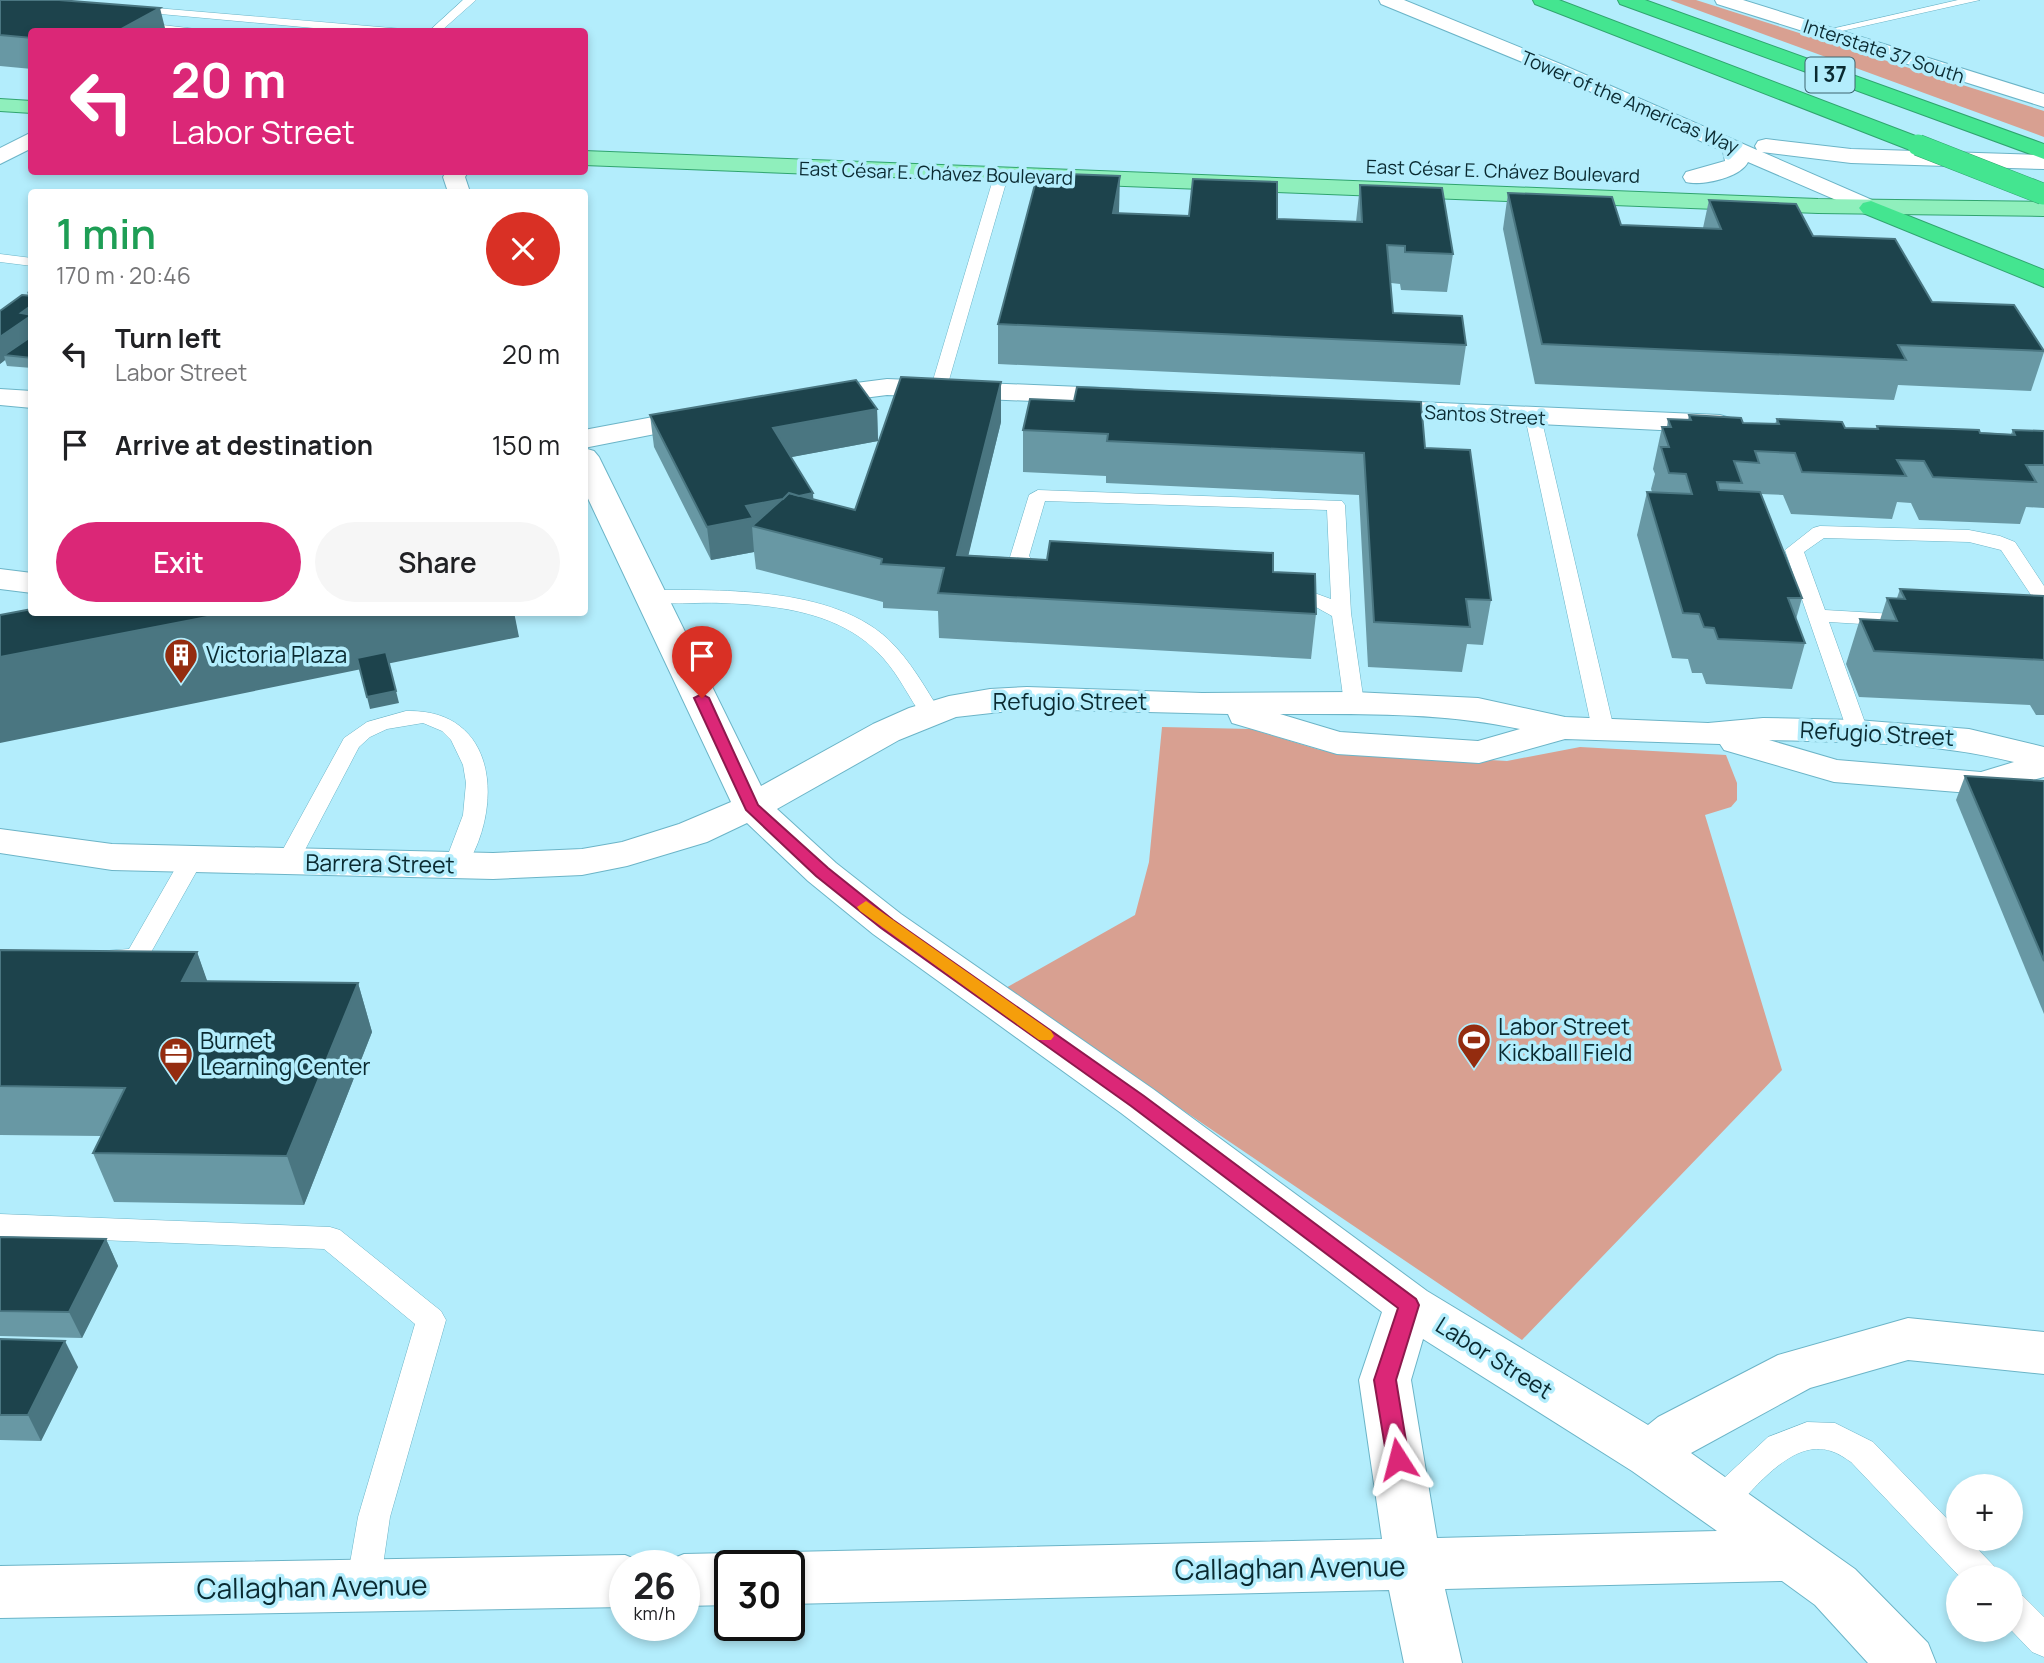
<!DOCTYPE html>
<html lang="en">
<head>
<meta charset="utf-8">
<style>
  :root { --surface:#fff; --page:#f6f6f6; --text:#202124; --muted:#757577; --accent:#db2777 }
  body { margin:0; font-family:Manrope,sans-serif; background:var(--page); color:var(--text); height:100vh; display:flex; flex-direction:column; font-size:26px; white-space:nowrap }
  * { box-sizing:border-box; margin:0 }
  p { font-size:23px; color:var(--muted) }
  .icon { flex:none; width:38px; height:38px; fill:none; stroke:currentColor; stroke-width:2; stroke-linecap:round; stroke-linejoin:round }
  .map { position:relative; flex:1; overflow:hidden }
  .drawer { position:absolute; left:28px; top:189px; width:560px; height:427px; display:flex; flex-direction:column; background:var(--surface); border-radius:7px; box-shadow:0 4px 10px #0003 }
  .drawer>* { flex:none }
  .top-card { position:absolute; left:28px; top:28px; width:560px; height:147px; border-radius:7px; box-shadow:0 4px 10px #0003; background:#db2777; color:#fff; overflow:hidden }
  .controls { position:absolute; left:1946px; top:1474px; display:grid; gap:14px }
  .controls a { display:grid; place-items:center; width:77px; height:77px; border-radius:50%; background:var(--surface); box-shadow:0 4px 10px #0003; font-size:35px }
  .speed { position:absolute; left:609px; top:1550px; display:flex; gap:14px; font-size:35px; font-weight:700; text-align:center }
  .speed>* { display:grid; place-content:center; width:91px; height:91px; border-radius:50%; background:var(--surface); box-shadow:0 4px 10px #0003; line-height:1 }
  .speed small { font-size:18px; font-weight:400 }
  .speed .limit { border:4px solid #111; border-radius:10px; background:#fff; color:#111 }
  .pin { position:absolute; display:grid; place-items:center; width:60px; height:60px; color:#fff; margin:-72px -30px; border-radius:50% 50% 50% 0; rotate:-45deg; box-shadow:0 0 7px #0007 }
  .pin .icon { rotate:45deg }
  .me { position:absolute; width:77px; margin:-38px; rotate:351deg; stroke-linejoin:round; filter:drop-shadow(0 0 5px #0008) }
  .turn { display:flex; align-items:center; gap:24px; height:147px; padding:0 28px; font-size:32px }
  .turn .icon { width:91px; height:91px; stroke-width:2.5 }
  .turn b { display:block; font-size:49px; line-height:60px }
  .round { display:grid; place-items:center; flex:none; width:74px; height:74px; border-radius:37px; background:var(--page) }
  .head { display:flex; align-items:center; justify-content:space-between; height:119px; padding:0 28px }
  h1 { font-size:42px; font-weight:600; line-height:52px; color:#1e9e55 }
  .action { display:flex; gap:14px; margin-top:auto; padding:14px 28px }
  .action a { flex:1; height:80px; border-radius:42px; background:var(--accent); color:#fff; font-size:28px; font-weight:600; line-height:80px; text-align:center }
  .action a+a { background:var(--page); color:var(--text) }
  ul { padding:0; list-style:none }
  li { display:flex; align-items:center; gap:21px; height:91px; padding:0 28px }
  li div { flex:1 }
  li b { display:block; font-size:26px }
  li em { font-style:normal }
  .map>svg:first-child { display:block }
  .green { fill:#d8a091 }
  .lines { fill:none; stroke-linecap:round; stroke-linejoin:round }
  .service-casing { stroke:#6bb4c7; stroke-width:1 }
  .minor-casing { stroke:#6bb4c7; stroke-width:2 }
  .secondary-casing { stroke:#6bb4c7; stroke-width:2 }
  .primary-casing { stroke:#30a46f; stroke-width:2 }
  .motorway-casing { stroke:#30a46f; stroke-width:2 }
  .service { fill:#fff; fill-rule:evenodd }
  .minor { fill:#fff; fill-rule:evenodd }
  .secondary { fill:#fff; fill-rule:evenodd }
  .primary { fill:#8fefbc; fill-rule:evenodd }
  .motorway { fill:#44e590; fill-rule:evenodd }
  .motorway-bridge-casing { stroke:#30a46f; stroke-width:22; stroke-linecap:butt }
  .motorway-bridge { stroke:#44e590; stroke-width:21 }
  .wall { fill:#6898a4 }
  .shaded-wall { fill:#4a7681 }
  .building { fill:#1d434c; stroke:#4a7681; stroke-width:2 }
  .route { fill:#db2777; stroke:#8e194d; stroke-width:2 }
  .slow { fill:#f59e0b }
  .labels { text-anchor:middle; stroke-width:7; stroke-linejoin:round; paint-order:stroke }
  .far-street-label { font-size:19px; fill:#0a2a31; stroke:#b3edfc }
  .shield { fill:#b3edfc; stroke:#3d646e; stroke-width:2 }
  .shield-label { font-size:21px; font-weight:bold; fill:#0a2a31 }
  .poi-label { font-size:23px; fill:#0a2a31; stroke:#b3edfc; text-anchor:start }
  .street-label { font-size:23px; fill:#0a2a31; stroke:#b3edfc }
  .near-street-label { font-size:28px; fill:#0a2a31; stroke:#b3edfc }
</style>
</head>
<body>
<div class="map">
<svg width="2044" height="1663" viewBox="0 0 2044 1663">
  <rect width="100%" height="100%" fill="#b3edfc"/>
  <g class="green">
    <polygon points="1670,0 1696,0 2044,111 2044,137"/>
    <polygon points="1162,727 1251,729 1320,750 1507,761 1580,747 1726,755 1737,783 1737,800 1731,807 1705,815 1782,1070 1522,1340 1004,989 1135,915 1149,862"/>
  </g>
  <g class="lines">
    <g class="service-casing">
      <g id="service">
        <polygon points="463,0 476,0 440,32 428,32"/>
        <polygon points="1958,0 1980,0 1824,35 1818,32"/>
        <polygon points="132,6 403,29 408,32 357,32 128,11 126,9"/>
        <polygon points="137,22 196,29 201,32 163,32 133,27 131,25"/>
        <polygon points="1001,172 1008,176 947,387 945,390 933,390 931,387 994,176"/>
        <polygon points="0,254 32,258 32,266 0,262"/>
        <polygon points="1533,412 1541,417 1614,729 1611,734 1595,734 1592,729 1525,417"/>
        <path d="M1038,490l304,11 3,4 6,108 13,90 -3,4h-14l-3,-4 -12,-87 -27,-15 -25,-8 -3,-4 10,-6 44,16 -4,-89 -282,-9 -16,55 12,15 9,2 3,4 -3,4c-21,5 -29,-9 -40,-24l19,-62z"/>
        <polygon points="1820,526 1969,530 2000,536 2015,542 2044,586 2044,606 2037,604 2001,550 1969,542 1824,538 1804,552 1825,610 1911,615 1918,617 1921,621 1918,625 1911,627 1829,622 1868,731 1865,736 1849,736 1785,550 1813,528"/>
        <path d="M652,590c73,0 179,-3 236,49 22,21 37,48 53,74l-4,4h-14c-14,-19 -23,-40 -39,-58 -40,-47 -106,-54 -163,-56 -25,-1 -53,3 -76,-3l-3,-4z"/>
        <path d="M406,711c93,-3 98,98 58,159l-8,2 -8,-2 -4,-5 19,-50 3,-32 -3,-18 -12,-25 -9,-9 -19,-8 -36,6 -17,8 -11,10 -63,120 -8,2 -8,-2 -4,-5 68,-124 23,-16z"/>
        <polygon points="191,853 199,855 203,860 145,963 136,965 103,963 100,957 103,951 129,949 183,855"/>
        <polygon points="0,1214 330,1227 340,1230 441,1311 446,1320 390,1517 380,1586 375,1597 363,1601 351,1597 346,1586 358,1517 415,1324 324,1249 0,1236"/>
        <path d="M1807,1422l28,1 38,19 85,88v8h9l27,28 5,11h-39l-109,-115c-6,-4 -13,-9 -20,-11 -39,-13 -75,37 -100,61l-11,4 -11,-4 -5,-10 5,-10 59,-55z"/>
        <polygon points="2011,1591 2023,1596 2044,1617 2044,1657 2032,1652 2010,1629"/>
      </g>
    </g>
    <g class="minor-casing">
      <g id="minor">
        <polygon points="32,132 32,148 0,164 0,148"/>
        <polygon points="446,172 468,172 465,177 470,192 448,192 443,177"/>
        <polygon points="887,379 1129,389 1139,391 1143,397 1139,403 1129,405 887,395 809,405 799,403 795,397 799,391 809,389"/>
        <polygon points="0,389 32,391 32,408 0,405"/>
        <polygon points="1371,400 1720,415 1730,418 1734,424 1730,430 1720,433 1361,415 1357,409 1361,403"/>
        <polygon points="701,408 711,411 715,417 711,423 584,448 584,430"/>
        <path d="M584,448l10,3 5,6 162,329 112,-62 36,-16 40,-12 41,-7 37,-2 175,6 152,-1 124,6 87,19 143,6 55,-5 94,2 112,9 75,18v30l-62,17 -148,-12 -110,-32 -4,-6 -155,-5 -86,24 -142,-9 -105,-31 -4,-9 -201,-5 -71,8 -57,23 -122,69 59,54 65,51 252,175 274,202 221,134 10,-8 120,-62 130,-37 136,14v42l-136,-14 -98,28 -119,65 164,116 73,74 8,20h-68l-53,-58 -33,-24 -337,8 17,74h-58l-15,-73 -600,14v-38h-23l3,-6 20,-8 593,-13 -23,-159 23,-68 -261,-199 -248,-179 -65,-53 -61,-58 -40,19 -80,24 -45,9 -89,4 -381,-9 -112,-17v-24l112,15 381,9 89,-4 40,-7 57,-18 52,-22 -147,-312zM1280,714c80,0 162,-2 240,15l-42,12 -138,-9zM1769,740c82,2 165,2 245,22l-33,10 -144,-12zM1423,1339l209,132 85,60 -280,7 -26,-158z"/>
        <polygon points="0,569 32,573 32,593 0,589"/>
        <polygon points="730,1553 750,1561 752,1566 730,1566 730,1605 684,1606 684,1566 662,1566 664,1562 684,1554"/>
        <polygon points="625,1555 645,1563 647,1566 625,1566 625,1607 0,1618 0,1566"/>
      </g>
    </g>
    <g class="secondary-casing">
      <g id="secondary">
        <path d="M1379,0h25l159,65 194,85 -2,-4 3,-5 8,-2 85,10 193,6v14l-193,-6 -89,-11 117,51 4,5 -4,5 -8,2 -123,-53c-8,16 -46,24 -62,20l-3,-5 3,-5 39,-11 -2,-10 -174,-78 -168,-69z"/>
        <polygon points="1715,0 1743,0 2044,94 2044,107 1717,4"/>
      </g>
    </g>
    <g class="primary-casing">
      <g id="primary">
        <polygon points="0,99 32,101 32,113 0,111"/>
        <polygon points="584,151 1818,199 2044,202 2044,216 1818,213 584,165"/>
      </g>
    </g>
    <g class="motorway-casing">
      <g id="motorway">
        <polygon points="1533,0 1559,0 1926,140 1929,145 1926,150 1910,150 1535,4"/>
        <polygon points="1618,0 1645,0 2044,144 2044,159 1620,4"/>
        <polygon points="1871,201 2044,270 2044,287 1863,213 1859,208 1863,203"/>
      </g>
    </g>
    <use href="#service" class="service"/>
    <use href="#minor" class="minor"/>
    <use href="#secondary" class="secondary"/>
    <use href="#primary" class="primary"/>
    <use href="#motorway" class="motorway"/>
    <g class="motorway-bridge-casing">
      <polyline id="motorway-bridge" points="1918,145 2043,194"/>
    </g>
    <use href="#motorway-bridge" class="motorway-bridge"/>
  </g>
  <g class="wall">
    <polygon points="0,0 32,32 32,69 0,66"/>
    <polygon points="1360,185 1453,254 1447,292 1401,290 1400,284 1391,283 1393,313 1466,345 1460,385 998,364 998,324 1119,213 1356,222"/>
    <polygon points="1508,193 1621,225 1703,228 1709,200 1813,236 1932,302 2044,350 2044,352 2031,391 1898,385 1894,400 1535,384 1503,229"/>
    <polygon points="32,289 32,368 7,366 5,360 0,364 28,295 27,292"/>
    <polygon points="877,409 878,441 791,457 813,493 813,499 855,510 1001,422 968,555 1273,572 1316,614 1311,659 939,638 938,611 883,608 883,602 756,569 754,552 711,560 654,447 650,415"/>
    <polygon points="1689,415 1743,423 1775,424 1777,419 1845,428 1876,429 1877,426 2011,434 2013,430 2044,431 2044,508 2026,507 2020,524 1919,520 1911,503 1897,502 1892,519 1791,514 1783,495 1761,494 1802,598 1796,619 1805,643 1792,689 1706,684 1702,673 1692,673 1688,659 1672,658 1637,535 1647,492 1652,492 1651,489 1655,474 1653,469 1662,427 1667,427 1668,419 1688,420"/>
    <polygon points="1023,430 1425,448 1491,600 1483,645 1467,644 1462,672 1368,667 1359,495 1106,483 1106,476 1023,472"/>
    <polygon points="1900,589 2044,596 2044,715 2036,715 2030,705 1859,697 1846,664 1860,619 1880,620 1887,598 1897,598"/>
    <polygon points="1965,776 2044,781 2044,1014 1956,800"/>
    <polygon points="0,950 197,952 207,982 358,983 372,1032 304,1205 114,1202 93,1153 101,1136 0,1135"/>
    <polygon points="0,1237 106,1239 118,1266 82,1338 0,1336"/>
    <polygon points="0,1339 78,1367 41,1441 0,1440"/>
  </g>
  <g class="shaded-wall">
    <polygon points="160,8 166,32 116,32"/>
    <polygon points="1120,176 1119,212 1112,249 1113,213"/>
    <polygon points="32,305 32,340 4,355 5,360 0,364 0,337 21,313"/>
    <polygon points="1001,382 1001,422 959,594 957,555"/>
    <polygon points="877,409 878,441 776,460 773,428"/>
    <polygon points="813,493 815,526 752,526 754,552 711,560 707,527 746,506"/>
    <polygon points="233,612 514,612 519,637 0,743 0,657"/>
    <polygon points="396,691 399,703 370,709 367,697"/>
    <polygon points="197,952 214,1000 182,981"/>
    <polygon points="358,983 372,1032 304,1205 287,1156"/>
    <polygon points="106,1239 118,1266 82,1338 69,1312"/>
    <polygon points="65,1341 78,1367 41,1441 28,1415"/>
  </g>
  <g class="building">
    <polygon points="0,0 59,0 160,8 116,32 32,32 32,38 0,35"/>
    <polygon points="1038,173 1120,176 1113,213 1189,216 1193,179 1277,182 1277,219 1362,222 1360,185 1442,188 1453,254 1405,252 1405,246 1387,245 1393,313 1462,316 1466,345 998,324"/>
    <polygon points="1508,193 1612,197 1621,225 1721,229 1709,200 1796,204 1813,236 1895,239 1932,302 2014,305 2044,351 1898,345 1906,360 1542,344"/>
    <polygon points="22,295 32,296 32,305 21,313 32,315 0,337 0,311"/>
    <polygon points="32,336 32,358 4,355"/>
    <polygon points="901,377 1001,382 957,555 1047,560 1050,541 1273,553 1273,572 1315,574 1316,614 938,593 944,568 881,564 882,559 752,526 789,493 855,510"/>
    <polygon points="856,380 877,409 773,428 813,493 799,496 789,493 783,499 746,506 753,518 707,527 650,415"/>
    <polygon points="1077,387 1421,402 1425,448 1470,450 1491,600 1466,599 1470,627 1374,622 1364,453 1107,441 1108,434 1023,430 1030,399 1074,401"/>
    <polygon points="1689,415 1741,418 1743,423 1779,424 1777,419 1842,422 1845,428 1878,429 1877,426 1979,430 1980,433 2015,435 2013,430 2044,431 2044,465 2026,465 2036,482 1933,477 1924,461 1897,460 1906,476 1802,472 1795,453 1755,451 1759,463 1734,461 1742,483 1717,482 1719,490 1760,492 1802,598 1788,598 1805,643 1718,639 1714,628 1704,627 1699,614 1683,613 1647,492 1692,494 1686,474 1669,473 1661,447 1669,447 1662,427 1671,427 1668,419 1691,420"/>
    <polygon points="1900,589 2044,596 2044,660 1874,651 1860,619 1897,621 1887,598 1905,599"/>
    <polygon points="32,609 32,612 233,612 0,657 0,615"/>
    <polygon points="386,652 396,691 367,697 357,658"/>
    <polygon points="1965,776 2044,781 2044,961"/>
    <polygon points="0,950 197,952 182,981 358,983 287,1156 93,1153 125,1088 0,1086"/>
    <polygon points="0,1237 106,1239 69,1312 0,1311"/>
    <polygon points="0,1339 65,1341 28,1415 0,1415"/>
  </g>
  <polygon class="route" points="702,694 709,698 758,805 828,868 893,920 1144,1096 1416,1299 1419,1305 1396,1380 1409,1459 1406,1466 1398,1469 1390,1466 1387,1459 1374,1380 1398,1308 1131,1106 881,928 816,876 746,810 694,698"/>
  <polygon class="slow" points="866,901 1051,1031 1054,1036 1051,1040 1039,1040 860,911 857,907"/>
  <defs>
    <g id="building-pin" transform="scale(1.75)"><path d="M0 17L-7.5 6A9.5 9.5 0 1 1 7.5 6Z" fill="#942c0f" stroke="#b3edfc"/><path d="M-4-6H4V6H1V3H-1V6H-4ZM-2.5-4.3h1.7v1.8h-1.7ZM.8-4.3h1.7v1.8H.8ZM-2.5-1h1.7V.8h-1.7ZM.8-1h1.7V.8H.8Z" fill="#fff"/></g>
    <g id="stadium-pin" transform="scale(1.75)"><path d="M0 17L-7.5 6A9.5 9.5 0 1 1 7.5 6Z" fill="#942c0f" stroke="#b3edfc"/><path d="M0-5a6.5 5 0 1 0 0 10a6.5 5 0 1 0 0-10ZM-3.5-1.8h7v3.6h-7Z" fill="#fff"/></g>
    <g id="office-pin" transform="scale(1.75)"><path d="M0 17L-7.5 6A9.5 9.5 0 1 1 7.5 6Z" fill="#942c0f" stroke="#b3edfc"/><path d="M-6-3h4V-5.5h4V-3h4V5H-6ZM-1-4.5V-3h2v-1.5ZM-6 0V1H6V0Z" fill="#fff"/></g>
  </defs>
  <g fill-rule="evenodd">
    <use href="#building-pin" x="181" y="655"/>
    <use href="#stadium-pin" x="1474" y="1040"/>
    <use href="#office-pin" x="176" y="1054"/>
  </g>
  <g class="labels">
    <g class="far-street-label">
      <text transform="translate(1884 51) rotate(18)" y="7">Interstate 37 South</text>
      <text transform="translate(1630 102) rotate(23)" y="7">Tower of the Americas Way</text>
      <text transform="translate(1503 171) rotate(2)" y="7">East César E. Chávez Boulevard</text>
      <text transform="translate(936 173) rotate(2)" y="7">East César E. Chávez Boulevard</text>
      <text transform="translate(1485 415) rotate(3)" y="7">Santos Street</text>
    </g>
    <rect class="shield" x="1805.5" y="57.5" width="49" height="35" rx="5"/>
    <g class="shield-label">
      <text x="1830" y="82">I 37</text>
    </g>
    <g class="poi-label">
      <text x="206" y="663">Victoria Plaza</text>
      <text x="1498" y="1035">Labor Street<tspan x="1498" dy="26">Kickball Field</tspan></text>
      <text x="200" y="1049">Burnet<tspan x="200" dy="26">Learning Center</tspan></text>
    </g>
    <g class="street-label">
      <text x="1070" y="710">Refugio Street</text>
      <text transform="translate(1877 734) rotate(3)" y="8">Refugio Street</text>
      <text transform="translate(380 864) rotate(1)" y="8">Barrera Street</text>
      <text transform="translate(1494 1358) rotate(32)" y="8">Labor Street</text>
    </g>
    <g class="near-street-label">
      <text transform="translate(1290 1568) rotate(-1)" y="10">Callaghan Avenue</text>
      <text transform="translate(312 1587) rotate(-1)" y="10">Callaghan Avenue</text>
    </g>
  </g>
</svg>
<div class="controls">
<a>+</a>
<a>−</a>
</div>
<div class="speed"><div>26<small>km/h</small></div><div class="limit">30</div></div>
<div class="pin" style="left:702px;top:698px;background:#d93025"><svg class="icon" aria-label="arrive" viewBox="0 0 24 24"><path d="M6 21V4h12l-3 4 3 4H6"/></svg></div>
<svg class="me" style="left:1398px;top:1459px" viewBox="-20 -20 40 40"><path d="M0-17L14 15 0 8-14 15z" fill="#db2777" stroke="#fff" stroke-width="4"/></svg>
<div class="top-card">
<div class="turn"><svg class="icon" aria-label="left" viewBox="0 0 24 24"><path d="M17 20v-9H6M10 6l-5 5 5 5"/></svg><div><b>20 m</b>Labor Street</div></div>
</div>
<section class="drawer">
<div class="head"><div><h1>1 min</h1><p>170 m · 20:46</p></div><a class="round" style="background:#d93025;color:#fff"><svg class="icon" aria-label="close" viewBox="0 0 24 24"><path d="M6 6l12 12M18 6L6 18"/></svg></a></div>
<ul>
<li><svg class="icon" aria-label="left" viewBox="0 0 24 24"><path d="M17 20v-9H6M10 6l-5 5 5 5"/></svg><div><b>Turn left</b><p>Labor Street</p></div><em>20 m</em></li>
<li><svg class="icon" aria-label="arrive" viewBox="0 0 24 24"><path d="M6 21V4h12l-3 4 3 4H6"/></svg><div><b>Arrive at destination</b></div><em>150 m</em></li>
</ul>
<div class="action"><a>Exit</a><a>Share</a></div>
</section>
</div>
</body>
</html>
